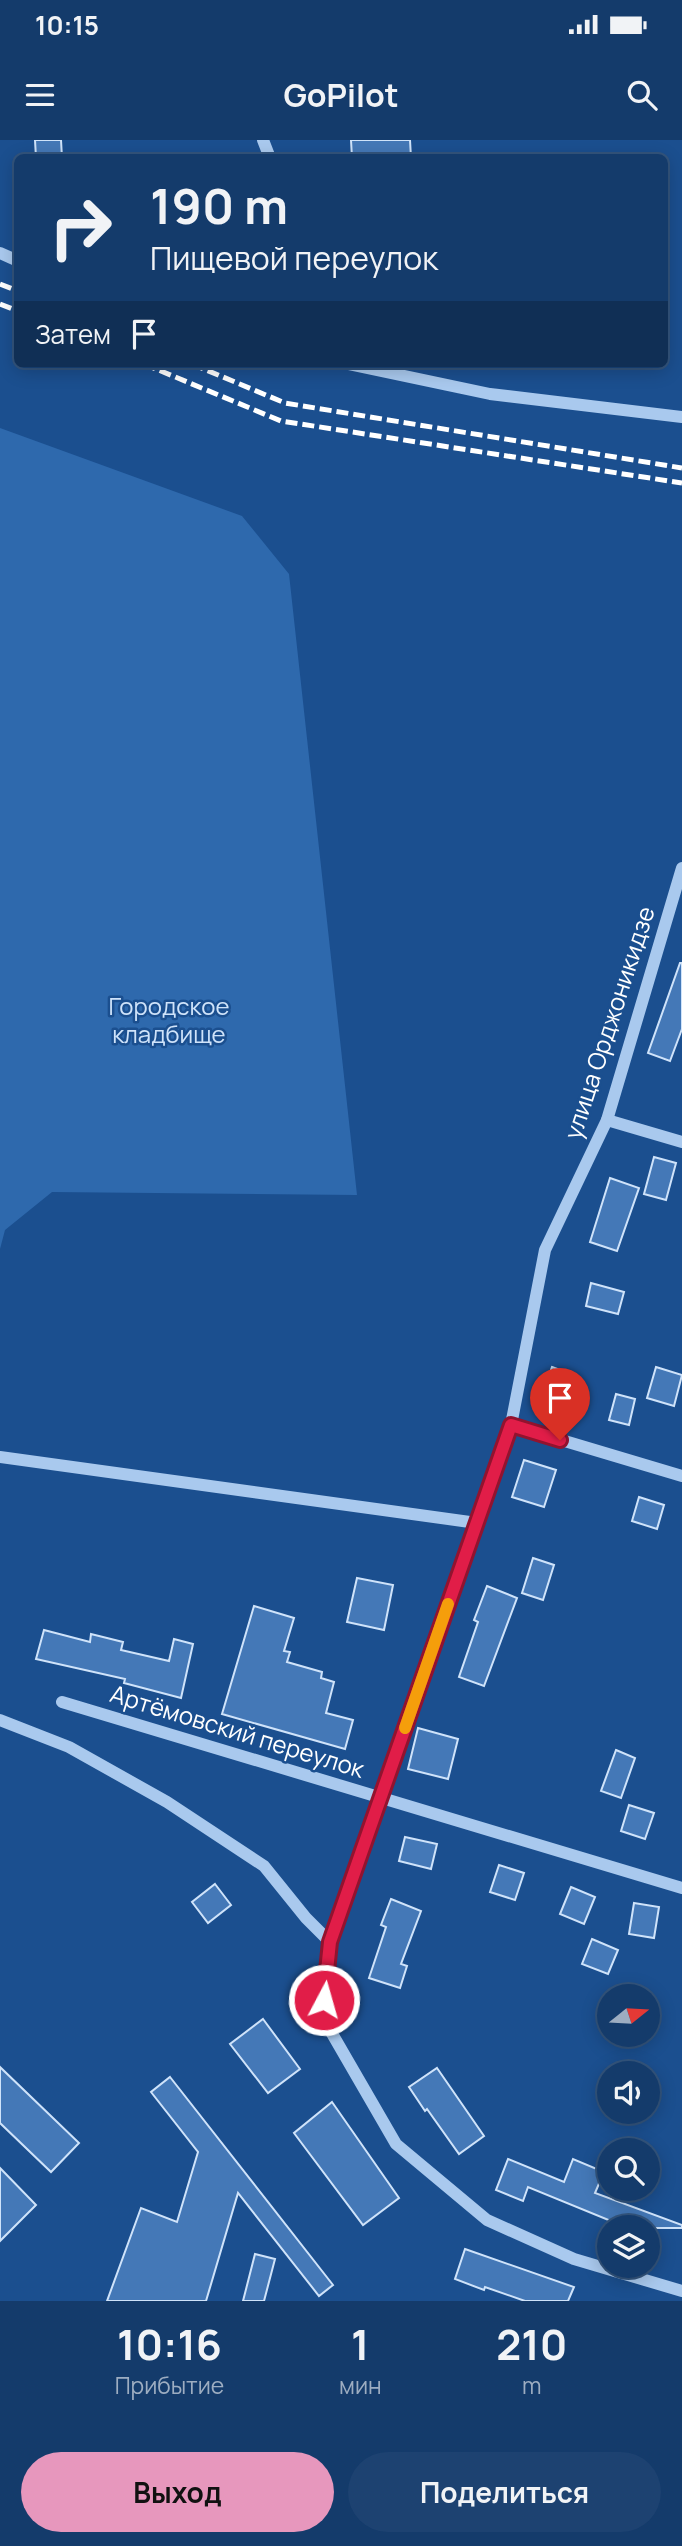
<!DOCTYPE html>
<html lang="ru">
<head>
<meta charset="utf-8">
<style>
  :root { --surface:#143b6b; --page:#1d4271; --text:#f1f3f6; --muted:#9dadc1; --line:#33557e; --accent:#e797bd }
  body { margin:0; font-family:Manrope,sans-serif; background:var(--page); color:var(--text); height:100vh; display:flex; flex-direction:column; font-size:26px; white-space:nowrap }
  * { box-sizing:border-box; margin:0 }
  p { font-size:23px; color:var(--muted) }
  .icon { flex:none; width:38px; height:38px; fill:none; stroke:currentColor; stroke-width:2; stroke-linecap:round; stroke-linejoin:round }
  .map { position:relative; height:2161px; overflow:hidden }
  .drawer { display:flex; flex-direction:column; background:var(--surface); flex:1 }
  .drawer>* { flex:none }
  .top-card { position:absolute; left:14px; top:14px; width:654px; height:214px; border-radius:10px; box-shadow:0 4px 18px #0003,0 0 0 2px var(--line); background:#143b6b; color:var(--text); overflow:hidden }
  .needle { width:46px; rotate:72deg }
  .controls { position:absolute; left:597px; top:1844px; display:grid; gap:14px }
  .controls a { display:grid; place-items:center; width:63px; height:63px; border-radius:50%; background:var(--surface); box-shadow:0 4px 18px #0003,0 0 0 2px var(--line); font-size:35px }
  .pin { position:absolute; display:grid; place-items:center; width:60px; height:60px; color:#fff; margin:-72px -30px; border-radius:50% 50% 50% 0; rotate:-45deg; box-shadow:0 0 7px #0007 }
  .pin .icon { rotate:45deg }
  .me { position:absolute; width:77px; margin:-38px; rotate:6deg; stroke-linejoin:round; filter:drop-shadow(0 0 5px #0008) }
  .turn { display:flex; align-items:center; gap:24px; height:147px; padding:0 21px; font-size:32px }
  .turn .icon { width:91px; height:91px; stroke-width:2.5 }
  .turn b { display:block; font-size:49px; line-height:60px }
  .then { display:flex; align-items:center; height:66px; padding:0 21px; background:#0003; gap:14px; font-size:26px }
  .eta { display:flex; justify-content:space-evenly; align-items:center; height:119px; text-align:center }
  .eta b { font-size:42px; font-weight:700; line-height:49px }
  .button { display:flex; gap:14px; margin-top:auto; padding:14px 21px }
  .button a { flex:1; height:80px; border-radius:42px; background:var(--accent); color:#111; font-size:28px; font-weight:700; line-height:80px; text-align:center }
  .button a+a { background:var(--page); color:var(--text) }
  .status { display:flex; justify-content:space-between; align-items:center; height:49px; padding:0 35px; background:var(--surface); direction:ltr }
  .status svg { height:19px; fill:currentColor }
  header { display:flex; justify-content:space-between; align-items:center; height:91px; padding:0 21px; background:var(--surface); font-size:32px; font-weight:700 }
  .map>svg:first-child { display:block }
  .green { fill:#2e69ad }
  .building { fill:#4478b7; stroke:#cfe3fa; stroke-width:2 }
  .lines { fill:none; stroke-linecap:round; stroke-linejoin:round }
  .minor { stroke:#a9c9ee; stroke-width:12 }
  .rail { stroke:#fff; stroke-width:5; stroke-dasharray:12 5; stroke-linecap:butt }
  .route-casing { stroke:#92132f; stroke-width:18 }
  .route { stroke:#e11d48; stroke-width:12 }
  .slow { stroke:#f59e0b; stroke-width:12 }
  .labels { text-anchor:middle; stroke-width:5; stroke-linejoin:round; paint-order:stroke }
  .park-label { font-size:24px; fill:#cfe3fa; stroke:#1b4f8f }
  .street-label { font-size:24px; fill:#fff; stroke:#1b4f8f }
</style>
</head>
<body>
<div class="status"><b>10:15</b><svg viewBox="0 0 49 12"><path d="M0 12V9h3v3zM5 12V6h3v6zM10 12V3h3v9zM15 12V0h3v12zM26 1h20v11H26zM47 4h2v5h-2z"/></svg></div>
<header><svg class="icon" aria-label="menu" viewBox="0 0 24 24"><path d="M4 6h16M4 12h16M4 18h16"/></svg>GoPilot<svg class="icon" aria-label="search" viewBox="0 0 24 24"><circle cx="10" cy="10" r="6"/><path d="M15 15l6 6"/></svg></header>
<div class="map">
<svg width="682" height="2161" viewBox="0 0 682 2161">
  <rect width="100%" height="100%" fill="#1b4f8f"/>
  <polygon class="green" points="0,288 242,376 289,434 357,1055 52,1052 5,1090 0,1109"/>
  <g class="building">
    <polygon points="35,0 61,0 62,18 36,18"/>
    <polygon points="351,0 410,0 411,18 352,18"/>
    <polygon points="680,823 682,823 682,889 670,921 648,913"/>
    <polygon points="654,1017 676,1023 666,1060 644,1054"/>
    <polygon points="610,1038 639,1048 617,1111 590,1102"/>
    <polygon points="591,1143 624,1152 618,1174 586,1166"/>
    <polygon points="552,1227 579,1237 567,1269 540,1260"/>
    <polygon points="656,1227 682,1235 674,1266 647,1258"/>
    <polygon points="616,1254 635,1259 629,1285 609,1280"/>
    <polygon points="524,1320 556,1330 544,1367 512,1357"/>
    <polygon points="639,1357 664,1365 657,1389 632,1381"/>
    <polygon points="533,1418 554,1425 543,1460 522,1453"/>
    <polygon points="357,1438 393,1445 384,1490 347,1482"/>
    <polygon points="487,1446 517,1458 484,1546 459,1537 478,1482 474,1480"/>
    <polygon points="254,1466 294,1478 284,1511 290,1512 287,1522 322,1532 321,1538 334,1542 326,1573 353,1580 345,1609 222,1574"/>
    <polygon points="44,1490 90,1502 91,1494 123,1502 121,1510 169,1521 174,1499 193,1504 181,1558 124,1543 125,1539 36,1519"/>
    <polygon points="418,1588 458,1599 448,1639 408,1629"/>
    <polygon points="616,1610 635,1618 621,1658 601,1651"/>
    <polygon points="629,1665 654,1673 645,1699 621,1691"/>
    <polygon points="405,1697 437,1704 431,1729 399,1721"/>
    <polygon points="499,1725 524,1733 515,1760 490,1752"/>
    <polygon points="215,1744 231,1765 208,1783 192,1762"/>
    <polygon points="571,1747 595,1757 584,1784 560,1774"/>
    <polygon points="391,1759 421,1771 401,1824 407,1826 400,1848 369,1838 386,1787 381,1785"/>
    <polygon points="634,1763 659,1767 654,1798 629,1794"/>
    <polygon points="592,1799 618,1810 608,1834 582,1824"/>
    <polygon points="263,1879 300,1929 268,1953 230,1904"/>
    <polygon points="0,1927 79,2003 51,2032 0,1983"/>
    <polygon points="437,1928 484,1996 459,2014 427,1969 425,1971 409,1947"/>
    <polygon points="170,1937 333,2145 319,2156 238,2053 206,2161 107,2161 141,2068 177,2082 198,2012 151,1952"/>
    <polygon points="332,1962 399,2058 363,2085 294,1993"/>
    <polygon points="508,2019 564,2042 573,2019 604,2032 595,2053 682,2085 682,2088 628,2088 528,2047 523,2061 496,2050"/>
    <polygon points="0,2028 36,2065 0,2101"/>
    <polygon points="465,2109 574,2147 568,2161 525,2161 485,2147 484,2150 455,2139"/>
    <polygon points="255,2114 275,2119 264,2161 243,2161"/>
  </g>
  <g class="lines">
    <g class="minor">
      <polyline points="263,0 270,18"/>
      <polyline points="0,113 18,121"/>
      <polyline points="348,224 490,254 682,277"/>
      <polyline points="682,728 607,980 545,1110 511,1285 330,1802 324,1860 330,1890 396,2004 487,2080 574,2119 682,2151"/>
      <polyline points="607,980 682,1002"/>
      <polyline points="511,1285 682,1336"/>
      <polyline points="0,1317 477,1383"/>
      <polyline points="62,1562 682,1748"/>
      <polyline points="0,1580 69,1607 167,1662 264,1726 306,1778 330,1802"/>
    </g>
    <g class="rail">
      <polyline points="0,144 18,151"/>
      <polyline points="0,164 18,171"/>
      <polyline points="144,224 281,281 682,343"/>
      <polyline points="192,224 285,263 682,328"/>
    </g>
  </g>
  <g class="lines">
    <g class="route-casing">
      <polyline id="route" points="324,1860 330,1802 511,1285 560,1300"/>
    </g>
    <use href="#route" class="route"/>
    <polyline class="slow" points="405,1588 448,1464"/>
  </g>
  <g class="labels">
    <g class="park-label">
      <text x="169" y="875">Городское<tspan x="169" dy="28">кладбище</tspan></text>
    </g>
    <g class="street-label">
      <text transform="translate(610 883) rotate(-72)" y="8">улица Орджоникидзе</text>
      <text transform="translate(237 1592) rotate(17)" y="8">Артёмовский переулок</text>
    </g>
  </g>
</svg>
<div class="controls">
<a><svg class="needle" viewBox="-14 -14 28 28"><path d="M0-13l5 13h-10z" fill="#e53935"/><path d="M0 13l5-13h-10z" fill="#9dadc1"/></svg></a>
<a><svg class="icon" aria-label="sound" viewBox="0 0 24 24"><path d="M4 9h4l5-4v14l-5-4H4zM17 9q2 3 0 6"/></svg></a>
<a><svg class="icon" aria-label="search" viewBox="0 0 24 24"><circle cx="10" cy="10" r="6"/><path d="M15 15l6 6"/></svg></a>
<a><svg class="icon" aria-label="layers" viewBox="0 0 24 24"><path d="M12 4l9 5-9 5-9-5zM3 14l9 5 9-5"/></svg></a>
</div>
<div class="pin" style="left:560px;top:1300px;background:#d93025"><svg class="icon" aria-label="arrive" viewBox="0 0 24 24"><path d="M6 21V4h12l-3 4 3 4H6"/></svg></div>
<svg class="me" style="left:324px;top:1860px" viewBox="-20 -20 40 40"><circle r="17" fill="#e11d48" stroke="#fff" stroke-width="3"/><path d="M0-11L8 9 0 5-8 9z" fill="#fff"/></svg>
<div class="top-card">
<div class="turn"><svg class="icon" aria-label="right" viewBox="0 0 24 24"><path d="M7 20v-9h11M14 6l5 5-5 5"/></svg><div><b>190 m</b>Пищевой переулок</div></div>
<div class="then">Затем<svg class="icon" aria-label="arrive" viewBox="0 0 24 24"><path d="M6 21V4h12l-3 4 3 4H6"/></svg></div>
</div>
</div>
<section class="drawer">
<div class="eta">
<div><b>10:16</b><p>Прибытие</p></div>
<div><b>1</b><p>мин</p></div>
<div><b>210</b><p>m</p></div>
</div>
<div class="button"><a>Выход</a><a>Поделиться</a></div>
</section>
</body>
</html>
